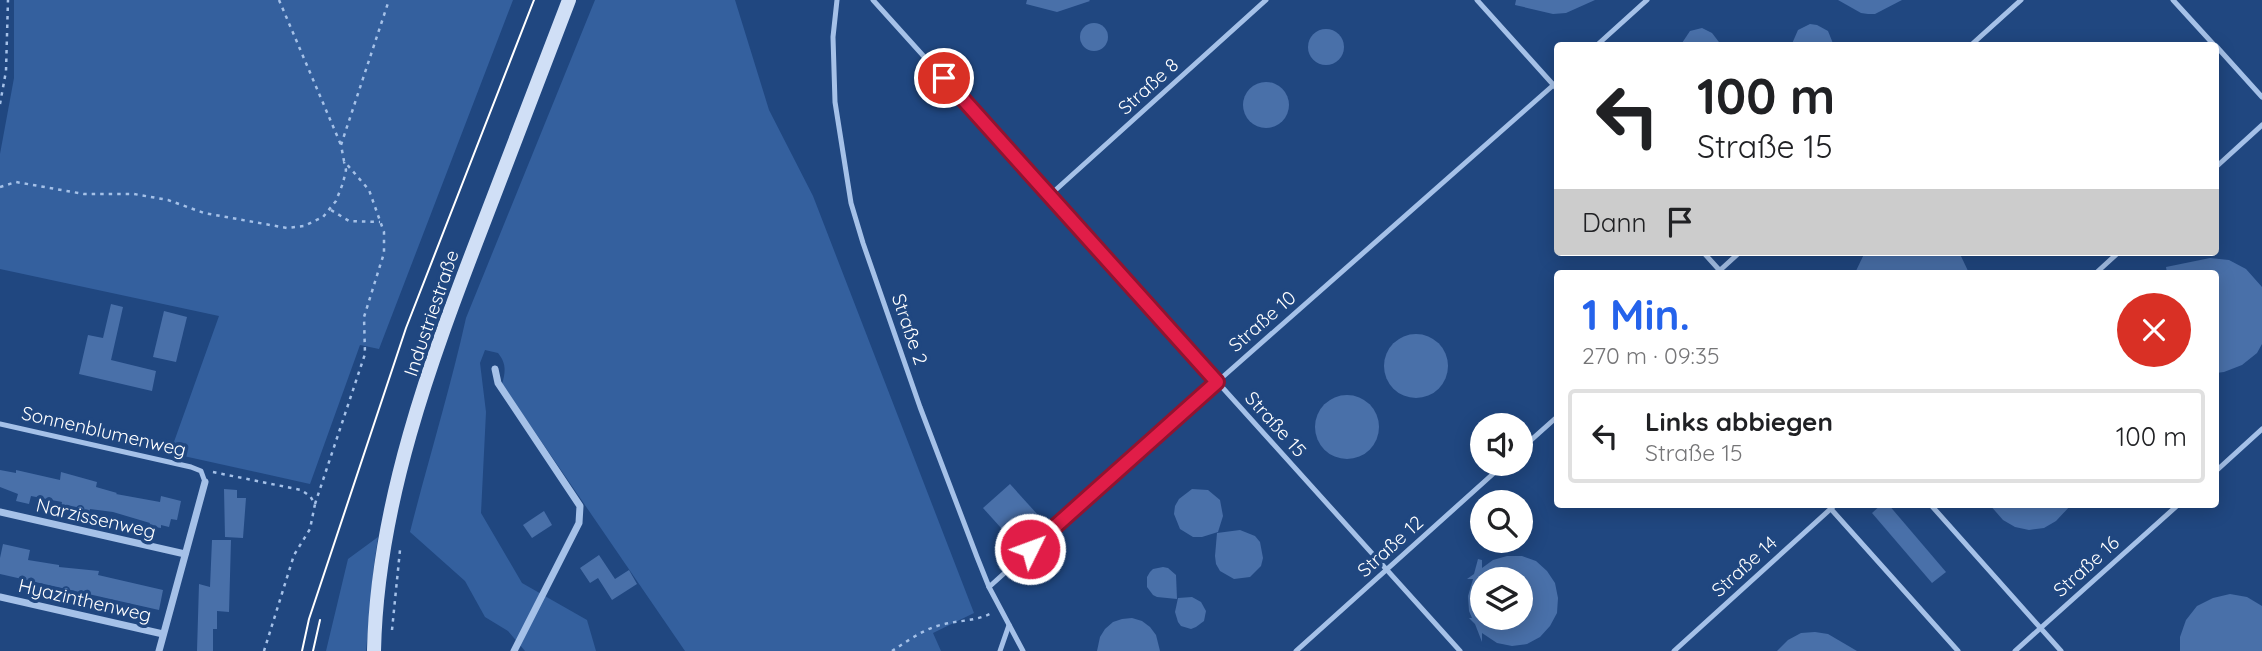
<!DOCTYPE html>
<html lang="de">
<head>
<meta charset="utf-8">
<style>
  :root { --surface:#fff; --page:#f2f2f2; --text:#202124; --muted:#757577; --line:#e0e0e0; --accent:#2563eb }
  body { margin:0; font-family:Quicksand,sans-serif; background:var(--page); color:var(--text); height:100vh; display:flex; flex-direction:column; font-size:26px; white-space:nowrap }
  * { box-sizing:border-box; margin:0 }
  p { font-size:23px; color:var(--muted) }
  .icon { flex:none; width:38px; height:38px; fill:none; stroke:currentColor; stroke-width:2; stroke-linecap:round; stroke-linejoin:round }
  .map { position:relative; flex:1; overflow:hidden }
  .details { position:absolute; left:1554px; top:270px; width:665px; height:238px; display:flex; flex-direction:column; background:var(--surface); border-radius:7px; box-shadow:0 4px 18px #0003 }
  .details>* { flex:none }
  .hud { position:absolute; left:1554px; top:42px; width:665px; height:214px; border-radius:7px; box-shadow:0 4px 18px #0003; background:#fff; color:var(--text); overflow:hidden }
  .buttons { position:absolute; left:1470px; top:413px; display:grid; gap:14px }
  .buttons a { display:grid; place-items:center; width:63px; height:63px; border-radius:50%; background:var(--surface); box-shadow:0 4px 18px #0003; font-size:35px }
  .pin { position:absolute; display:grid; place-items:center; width:60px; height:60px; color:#fff; margin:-30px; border:4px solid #fff; border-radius:50%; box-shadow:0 2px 7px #0007 }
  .me { position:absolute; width:77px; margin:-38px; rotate:48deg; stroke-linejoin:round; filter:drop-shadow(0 0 5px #0008) }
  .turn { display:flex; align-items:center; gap:24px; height:147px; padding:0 28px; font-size:32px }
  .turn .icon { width:91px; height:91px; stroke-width:2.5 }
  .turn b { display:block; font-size:49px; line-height:60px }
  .then { display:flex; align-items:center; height:66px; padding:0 28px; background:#0003; gap:14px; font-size:26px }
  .round { display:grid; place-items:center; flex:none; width:74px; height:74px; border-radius:37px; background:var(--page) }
  .summary { display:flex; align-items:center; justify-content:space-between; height:119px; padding:0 28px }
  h1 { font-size:42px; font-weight:700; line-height:52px; color:var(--accent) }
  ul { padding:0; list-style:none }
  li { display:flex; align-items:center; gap:21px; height:94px; margin:0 14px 10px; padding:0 14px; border:4px solid var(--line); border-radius:7px }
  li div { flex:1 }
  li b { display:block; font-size:26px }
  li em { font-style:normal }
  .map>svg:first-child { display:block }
  .green { fill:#34609e }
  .building { fill:#4970a9; fill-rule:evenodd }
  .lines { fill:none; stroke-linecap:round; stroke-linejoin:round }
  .path { stroke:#a5c1e8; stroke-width:2.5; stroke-dasharray:3.5 5; stroke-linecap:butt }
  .lane { stroke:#a5c1e8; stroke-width:5 }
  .street { stroke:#a5c1e8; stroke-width:7 }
  .secondary { stroke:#d0dff6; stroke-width:14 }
  .tram { stroke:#fff; stroke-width:2 }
  .route-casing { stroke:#92132f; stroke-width:18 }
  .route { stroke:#e11d48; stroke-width:12 }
  .labels { text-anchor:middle; stroke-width:7; stroke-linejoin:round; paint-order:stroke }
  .street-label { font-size:19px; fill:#fff; stroke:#204780 }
</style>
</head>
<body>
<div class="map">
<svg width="2262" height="651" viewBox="0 0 2262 651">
  <rect width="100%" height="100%" fill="#204780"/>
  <g class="green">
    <polygon points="14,0 513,0 379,349 360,345 310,484 170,453 219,316 0,269 0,154 14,78"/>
    <path d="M595,0h140l34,110 44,86 161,417 -41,20 8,18h-256l-183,-267c4,-13 4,-21 -4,-31l-13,-3 -5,13 6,49 -5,101 41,70 65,37 9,31h-71l-17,-20 -23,-14 -20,-36 -55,-49c18,-71 40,-142 56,-214z"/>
    <polygon points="378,537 374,565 366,651 326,651 348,559"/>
  </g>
  <g class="building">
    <polygon points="1027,0 1089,0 1090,1 1057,12 1026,4"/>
    <polygon points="1516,0 1595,0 1566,13 1553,14 1515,5"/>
    <polygon points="1838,0 1902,0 1875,14 1868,14 1861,13"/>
    <circle cx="1094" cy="37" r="14"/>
    <polygon points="1810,24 1817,25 1828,31 1834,46 1791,46 1798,30"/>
    <polygon points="1702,28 1712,33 1722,46 1680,46 1690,31"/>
    <circle cx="1326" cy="47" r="18"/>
    <circle cx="1266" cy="105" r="23"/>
    <polygon points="1865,252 1959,252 1969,273 1855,273"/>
    <polygon points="2210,258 2229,260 2246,269 2262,287 2262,344 2257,353 2242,365 2224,372 2216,373 2216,273 2167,273 2166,267"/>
    <polygon points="111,304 123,307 111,360 156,371 152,391 79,374 88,335 103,338"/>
    <polygon points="164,311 187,317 176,362 153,357"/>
    <circle cx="1416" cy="366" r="32"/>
    <circle cx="1347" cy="427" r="32"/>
    <polygon points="0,470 16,473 16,470 60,480 61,472 97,482 96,487 117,493 116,494 160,502 161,496 181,501 177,520 171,519 169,527 161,525 161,528 149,526 150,523 113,512 90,509 89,514 61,508 62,502 31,496 29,504 16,501 18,494 0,487"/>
    <polygon points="1010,484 1038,515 1011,539 983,508"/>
    <polygon points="224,489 237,490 237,498 246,498 243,538 225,537"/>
    <polygon points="1192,489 1208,490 1220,500 1223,516 1218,532 1202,537 1193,537 1180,529 1174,514 1175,506 1179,499"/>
    <polygon points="1882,504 1888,504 1946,572 1932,583 1872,513"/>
    <polygon points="1989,504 2072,504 2056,521 2044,528 2029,530 2015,527 2003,520"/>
    <polygon points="544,511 552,525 532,538 523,525"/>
    <polygon points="1240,530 1255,536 1260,542 1263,558 1261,566 1250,577 1234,579 1220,571 1216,564 1215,556 1217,533"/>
    <polygon points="212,540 231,540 229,612 217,611 217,629 213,629 213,651 197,651 199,584 210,587"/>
    <polygon points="3,544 30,550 28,560 59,565 59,567 99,571 98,575 163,590 159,610 0,574 0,558"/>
    <polygon points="599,555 615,579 629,570 637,584 612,600 598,578 590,583 580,568"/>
    <path d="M1507,556h15l14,5 11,10 8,12 3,15 -1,15 -7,13 -10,11 -13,7 -15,2 -15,-3 -15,-10v9l-7,-18 -6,-6h3l-3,-7 -1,-15 5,-17h-6l7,-5 4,-15 4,1v8l11,-8zM1482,579h39v39h-39z"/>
    <polygon points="1163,567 1168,568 1176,575 1177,599 1157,597 1153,595 1147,587 1147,577 1150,572 1153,569"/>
    <polygon points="2230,594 2247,597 2262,606 2262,651 2180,651 2180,637 2186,620 2197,606 2213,598"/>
    <polygon points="1192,597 1201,602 1206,611 1204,621 1196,627 1191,629 1181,626 1178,622 1175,612 1178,598"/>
    <polygon points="1132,618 1142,621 1150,627 1156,635 1160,651 1097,651 1100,637 1105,629 1113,622 1122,619"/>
    <polygon points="1815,632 1828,634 1857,651 1777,651 1788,640 1801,633"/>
  </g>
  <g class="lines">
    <g class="path">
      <polyline points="279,0 341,145"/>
      <polyline points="0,104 6,71 8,0"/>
      <polyline points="0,187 16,182 84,194 134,194 168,200 204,213 287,228 304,226 323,217 336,201 343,183 346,170 344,162"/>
      <polyline points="331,210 349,221 380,222"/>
      <polyline points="213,472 301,490 310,496 315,504 310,529 294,555 264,651"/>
      <polyline points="315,504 365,354 364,317 384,253 384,232 369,190 344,161 341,145 389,0"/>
      <polyline points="392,630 400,550"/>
      <path d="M892,651c14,-9 29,-20 45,-25 19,-6 37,-4 55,-13"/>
    </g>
    <g class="lane">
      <polyline points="837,0 833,37 835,102 851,203 863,243 920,407 977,557 989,587 1023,651"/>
      <polyline points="873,0 1460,651"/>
      <polyline points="1477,0 1558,90"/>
      <polyline points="2173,0 2215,46"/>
      <polyline points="1596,46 1647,0"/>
      <polyline points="1970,46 2021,0"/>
      <polyline points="2216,46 2262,97"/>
      <polyline points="2216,167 2262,125"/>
      <polyline points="1050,195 1266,0"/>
      <polyline points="1703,252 1722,273"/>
      <polyline points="1717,273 1740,252"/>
      <polyline points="2096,273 2119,252"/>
      <polyline points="0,424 191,467 201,471 205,482"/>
      <polyline points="1521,449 1558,416"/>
      <polyline points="2216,471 2262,429"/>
      <polyline points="1930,504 2061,651"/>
      <polyline points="1831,509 1958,651"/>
      <polyline points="989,587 1217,382 1558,81"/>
      <polyline points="1000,651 1009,625"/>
      <polyline points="1296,651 1504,464"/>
      <polyline points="1674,651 1836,504"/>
      <polyline points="2015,651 2179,504"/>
    </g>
    <g class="street">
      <polyline points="495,369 498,383 580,506 579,523 514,651"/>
      <polyline points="0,512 185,554"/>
      <polyline points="0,597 163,634"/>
      <polyline points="159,651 205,482"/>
    </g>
    <path class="secondary" d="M374,651c3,-146 56,-289 108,-424 29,-75 58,-151 87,-227"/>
    <g class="tram">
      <polyline points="302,651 309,619 406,328 534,0"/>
      <polyline points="313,651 320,620"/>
    </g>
  </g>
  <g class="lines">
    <g class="route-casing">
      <polyline id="route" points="944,78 1217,382 1030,549"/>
    </g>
    <use href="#route" class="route"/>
  </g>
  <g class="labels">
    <g class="street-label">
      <text transform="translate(1148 86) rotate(-42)" y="7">Straße 8</text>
      <text transform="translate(431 313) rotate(-71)" y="7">Industriestraße</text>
      <text transform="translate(1262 321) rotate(-41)" y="7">Straße 10</text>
      <text transform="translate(910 329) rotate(71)" y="7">Straße 2</text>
      <text transform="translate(1276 424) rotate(48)" y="7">Straße 15</text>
      <text transform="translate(104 431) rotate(13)" y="7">Sonnenblumenweg</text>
      <text transform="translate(96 518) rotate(13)" y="7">Narzissenweg</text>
      <text transform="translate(1390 546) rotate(-42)" y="7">Straße 12</text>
      <text transform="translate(1744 566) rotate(-42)" y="7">Straße 14</text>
      <text transform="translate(2086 566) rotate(-42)" y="7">Straße 16</text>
      <text transform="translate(85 600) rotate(13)" y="7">Hyazinthenweg</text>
    </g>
  </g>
</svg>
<div class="buttons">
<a><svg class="icon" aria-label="sound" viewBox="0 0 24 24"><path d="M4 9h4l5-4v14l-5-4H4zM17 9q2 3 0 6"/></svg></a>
<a><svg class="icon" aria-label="search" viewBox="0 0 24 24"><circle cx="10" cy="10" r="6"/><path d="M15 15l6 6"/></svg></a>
<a><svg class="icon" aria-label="layers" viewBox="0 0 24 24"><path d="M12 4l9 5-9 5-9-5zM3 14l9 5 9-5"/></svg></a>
</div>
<div class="pin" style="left:944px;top:78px;background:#d93025"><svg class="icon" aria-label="arrive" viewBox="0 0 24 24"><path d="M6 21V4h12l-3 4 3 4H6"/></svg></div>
<svg class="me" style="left:1030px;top:549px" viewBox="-20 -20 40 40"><circle r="17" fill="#e11d48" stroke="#fff" stroke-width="3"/><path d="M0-11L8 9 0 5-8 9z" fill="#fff"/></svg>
<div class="hud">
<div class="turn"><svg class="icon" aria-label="left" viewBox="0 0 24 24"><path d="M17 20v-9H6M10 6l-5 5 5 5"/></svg><div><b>100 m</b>Straße 15</div></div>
<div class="then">Dann<svg class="icon" aria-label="arrive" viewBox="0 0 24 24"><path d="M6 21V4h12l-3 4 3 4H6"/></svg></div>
</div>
<section class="details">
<div class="summary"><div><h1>1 Min.</h1><p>270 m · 09:35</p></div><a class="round" style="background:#d93025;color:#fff"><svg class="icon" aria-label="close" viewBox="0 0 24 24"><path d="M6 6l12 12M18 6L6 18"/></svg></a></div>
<ul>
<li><svg class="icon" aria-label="left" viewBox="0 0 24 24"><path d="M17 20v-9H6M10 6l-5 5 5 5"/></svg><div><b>Links abbiegen</b><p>Straße 15</p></div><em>100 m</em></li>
</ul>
</section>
</div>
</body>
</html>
